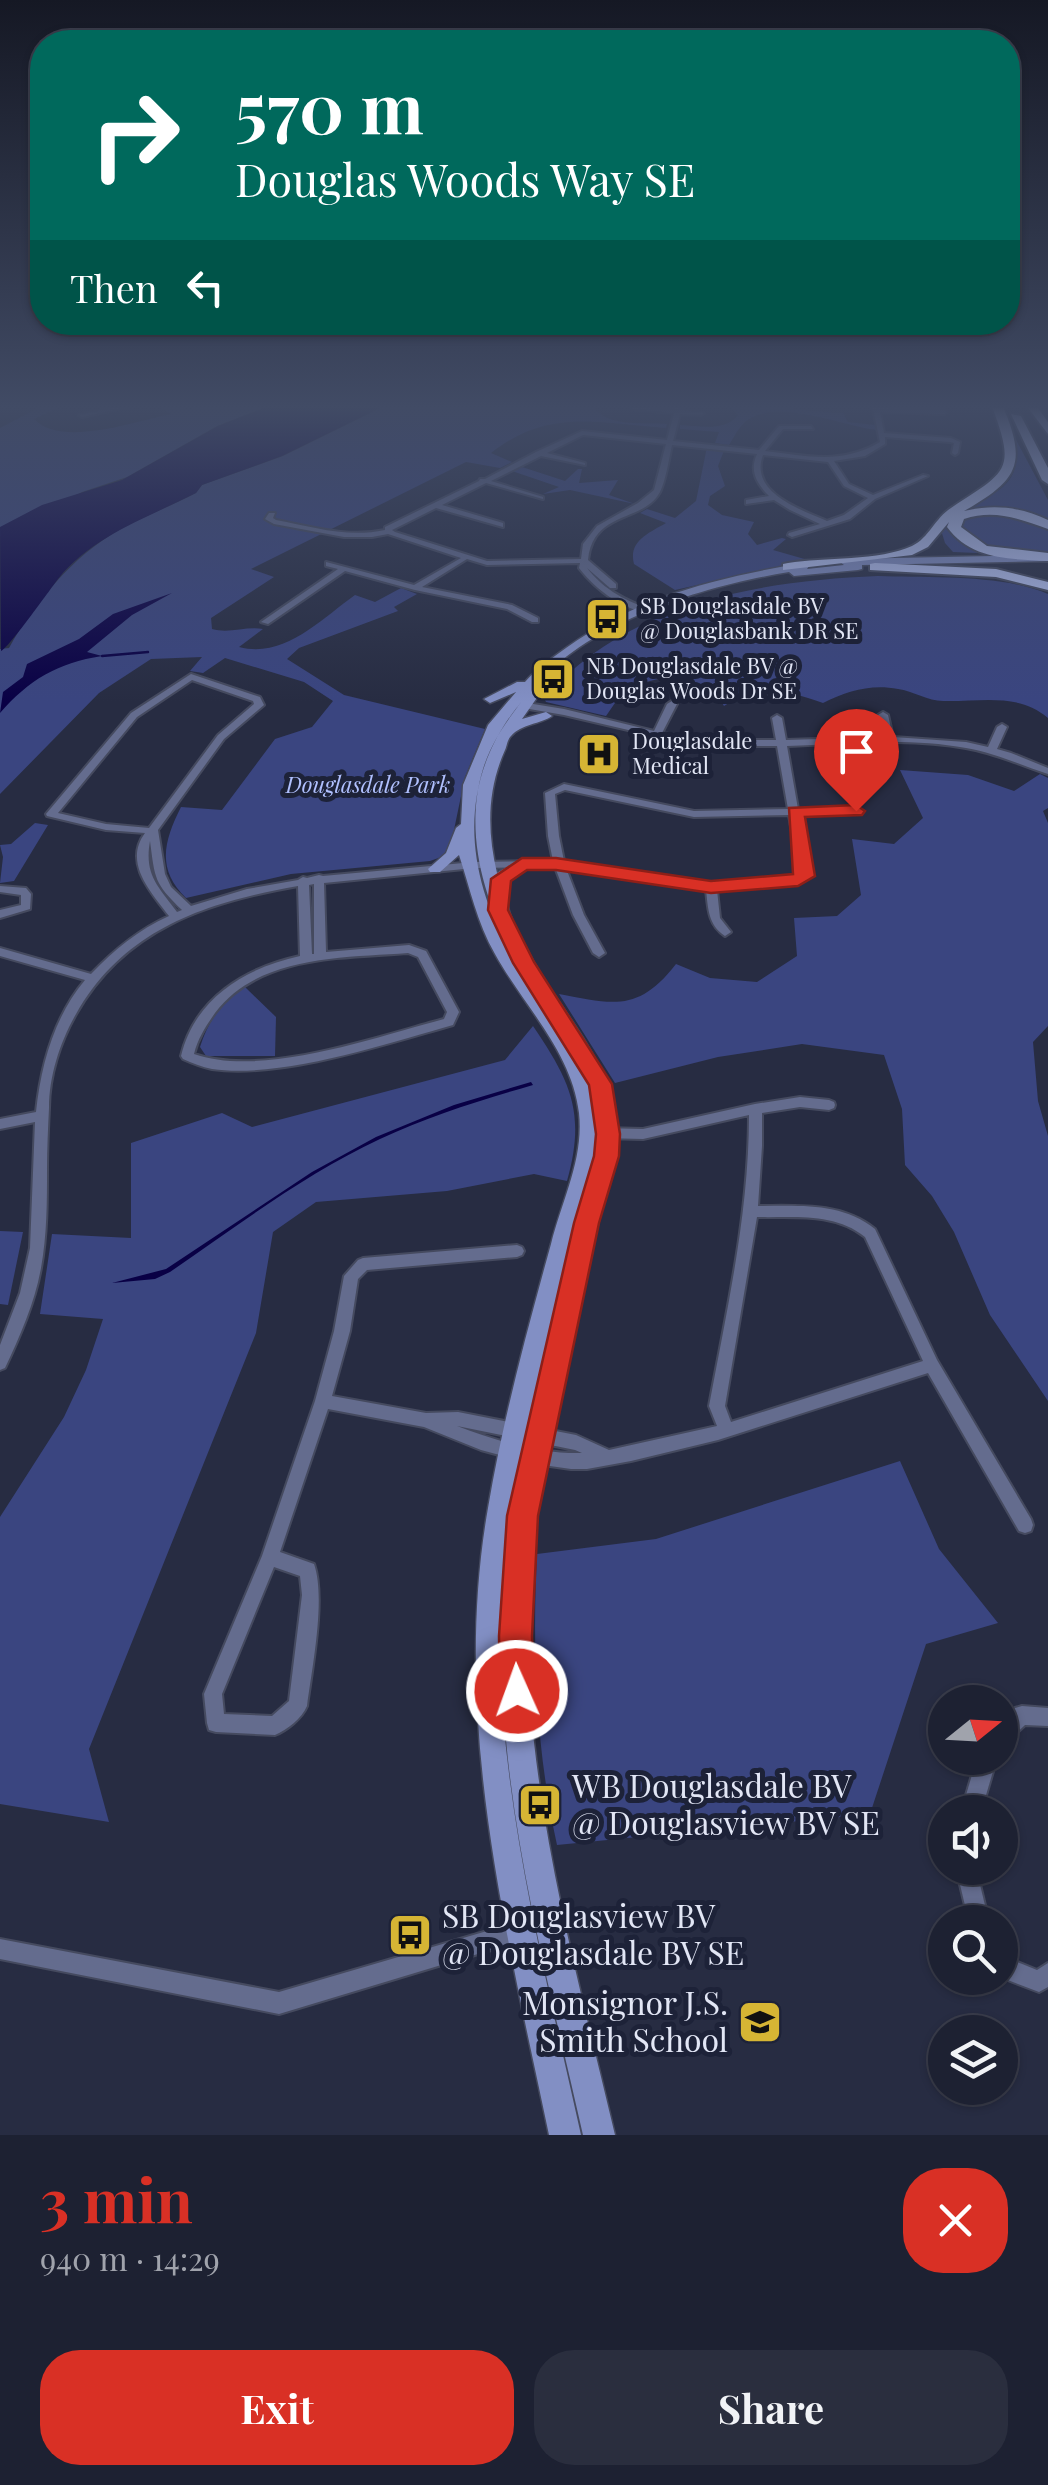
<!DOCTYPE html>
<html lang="en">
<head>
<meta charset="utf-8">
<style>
  :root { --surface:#1d2132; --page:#2a2e3e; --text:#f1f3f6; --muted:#a0a3ac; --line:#3b3e4d; --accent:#d93025 }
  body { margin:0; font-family:"Playfair Display",serif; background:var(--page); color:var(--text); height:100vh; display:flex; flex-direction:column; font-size:38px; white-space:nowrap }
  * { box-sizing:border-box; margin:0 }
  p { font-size:32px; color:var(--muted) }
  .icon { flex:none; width:55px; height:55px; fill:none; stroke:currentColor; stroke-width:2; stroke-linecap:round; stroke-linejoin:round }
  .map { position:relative; height:2135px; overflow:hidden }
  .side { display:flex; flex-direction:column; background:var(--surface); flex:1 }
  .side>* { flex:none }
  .banner { position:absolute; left:30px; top:30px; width:990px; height:305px; border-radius:40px; box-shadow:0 2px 8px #0004,0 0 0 2px var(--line); background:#00695c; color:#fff; overflow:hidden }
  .needle { width:65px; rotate:72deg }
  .buttons { position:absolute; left:928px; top:1685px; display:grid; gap:20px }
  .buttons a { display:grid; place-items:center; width:90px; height:90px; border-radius:50%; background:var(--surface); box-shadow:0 2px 8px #0004,0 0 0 2px var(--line); font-size:50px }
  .pin { position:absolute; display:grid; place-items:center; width:85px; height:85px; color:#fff; margin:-102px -42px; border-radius:50% 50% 50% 0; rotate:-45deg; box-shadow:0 0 10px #0007 }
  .pin .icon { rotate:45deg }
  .me { position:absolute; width:110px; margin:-55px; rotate:358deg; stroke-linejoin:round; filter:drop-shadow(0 0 8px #0008) }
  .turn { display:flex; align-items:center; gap:35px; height:210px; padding:0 40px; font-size:45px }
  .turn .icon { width:130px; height:130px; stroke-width:2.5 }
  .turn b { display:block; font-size:70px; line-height:85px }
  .then { display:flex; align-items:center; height:95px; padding:0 40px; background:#0003; gap:20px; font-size:38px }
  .round { display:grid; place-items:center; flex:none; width:105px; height:105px; border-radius:40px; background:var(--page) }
  .summary { display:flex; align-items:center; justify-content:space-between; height:170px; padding:0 40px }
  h1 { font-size:60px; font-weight:700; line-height:75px; color:var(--accent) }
  .action { display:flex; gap:20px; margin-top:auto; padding:20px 40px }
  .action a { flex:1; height:115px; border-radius:40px; background:var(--accent); color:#fff; font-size:40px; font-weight:700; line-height:115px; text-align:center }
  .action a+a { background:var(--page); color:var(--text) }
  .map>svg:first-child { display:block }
  .green { fill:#3a4580 }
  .water { fill:#090045 }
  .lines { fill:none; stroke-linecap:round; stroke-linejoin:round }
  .stream { stroke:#090045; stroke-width:2.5 }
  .street-casing { stroke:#454a5f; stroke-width:4 }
  .secondary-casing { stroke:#454a5f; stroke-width:3 }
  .highway-casing { stroke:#454a5f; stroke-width:4 }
  .street { fill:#646c8e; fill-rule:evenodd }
  .secondary { fill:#828fc4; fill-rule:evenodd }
  .highway { fill:#b8c5f6; fill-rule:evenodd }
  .route { fill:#d93025; stroke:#8d1f18; stroke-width:2.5 }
  .labels { text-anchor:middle; stroke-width:10; stroke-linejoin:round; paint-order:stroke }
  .far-poi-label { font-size:22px; fill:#e2e6f5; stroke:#1d2238; text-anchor:start }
  .far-park-label { font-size:22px; font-style:italic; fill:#b0c0fe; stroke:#1d2238 }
  .near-poi-label { font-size:32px; fill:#e2e6f5; stroke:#1d2238; text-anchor:start }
</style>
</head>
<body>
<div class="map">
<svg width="1048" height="2135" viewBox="0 0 1048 2135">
  <rect width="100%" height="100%" fill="#272c42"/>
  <g class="green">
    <path d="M46,404h20l-32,15c27,29 102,2 137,-5l-17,-10h18l16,6 20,-6h65l-56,22 -90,51 -45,15 -82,45v-109z"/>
    <path d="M389,404h206l-3,1c14,23 51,17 75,19l-1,4c-67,-4 -116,-21 -175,25l21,9 -12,6 -34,-6 -215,107 23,8 -63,41 1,11c17,5 34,-3 51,0l-24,18c45,12 81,-27 116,-52l20,7 26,-14 16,6 -23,13 4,4 -99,37 -12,11 57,36 141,34 -20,48 -15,72 -6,7 -14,5 -139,13 -105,24c-30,-29 -22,-57 -5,-91l41,3 53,-71 37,-12 21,-26 -29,-19 -79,-24 -22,15 -13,-2 12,-14 -51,2 -52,34 -99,101v-145l9,-1c25,-45 64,-92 110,-118 25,-14 52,-24 77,-37l6,-8 81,-29z"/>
    <path d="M729,404c40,-1 71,8 114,9l5,9 27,3 2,5c-34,-4 -96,-31 -128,-11 -8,4 -15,18 -20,26l-14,-2 4,-11 -39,-3v-4c20,1 45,7 58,-10z"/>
    <path d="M1013,434l35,66v23l-78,-13 -21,17 1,4 26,17 26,6 -49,-2 -8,-9 -4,-13c32,-39 90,-30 72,-96z"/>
    <path d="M707,447l18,1 -7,18 7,20 -15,10 -2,9 14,10 32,7 -6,12 9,11 25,-7 4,1 -13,11 35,10 -133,30 -41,-26c-6,-23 15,-31 32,-41l-26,-10 7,-4 28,9 21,-17z"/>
    <polygon points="519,466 565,481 578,469 582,469 579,483 618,480 609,495 635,504 570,490 543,494 559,487 509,470"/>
    <path d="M999,512l49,16v25c-39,-4 -62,2 -89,-28l6,-7z"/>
    <path d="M878,576c51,2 124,-2 170,18v124c-30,-26 -69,-16 -105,-17 -15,0 -30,-10 -45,-12 -28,-5 -50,2 -75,14 -37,-13 -64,-20 -99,3l-12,-20 -46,-9 -40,10 -20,29 -60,-14 -2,-4c84,-95 214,-117 334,-122z"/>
    <path d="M900,770l68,5 46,16 26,-17 8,4v30l-5,3 5,12v203l-15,16 5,59 10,35v265l-58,-86 -36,-83 -22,-36 -27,-31 -3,-56 -18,-54 -82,-11 -84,13 -103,26 -56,-89c54,10 79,19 117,-30l34,14 47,4 40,-26 -3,-38 43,-2 24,-21 -9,-56 42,5 29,-26z"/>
    <polygon points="35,823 48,825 14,881 0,883 3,857 0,845 11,844"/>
    <path d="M245,987l31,30 -1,39h-69l-6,-9c8,-26 21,-44 45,-60z"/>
    <path d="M533,1026c38,56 53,87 34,155l-33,-7 -87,17 -131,11 -43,30 -17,101 -167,416 20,73 -109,-18v-287l64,-100 22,-47 17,-51 -63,-5 12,-80 79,4v-95l91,-30 30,14 253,-67z"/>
    <polygon points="0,1231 23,1232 8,1305 0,1304"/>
    <path d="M900,1461l39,88 59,74 -72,21 -56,170 -313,31c-21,-95 -25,-194 -20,-291l119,-15z"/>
  </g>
  <g class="water">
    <path d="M274,404h114l-106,52 -80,29 -6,8c-47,24 -104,43 -138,86 -9,12 -50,70 -57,72l-1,-124 42,-22 80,-25 96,-54z"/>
    <path d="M172,593l-40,22 -45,37 15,4c-45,7 -73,24 -102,57l3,-21 20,-15 4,-13 52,-25 34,-25z"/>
    <path d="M531,1082l2,3c-52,15 -104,31 -153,54 -75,35 -143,87 -210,133l-15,7 -43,4 54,-14 146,-97 64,-35 78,-32z"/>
  </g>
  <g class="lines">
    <polyline class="stream" points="102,656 148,652"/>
    <g class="street-casing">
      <g id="street">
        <polygon points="131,404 141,404 82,417 79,415"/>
        <path d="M676,404h6l-1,6 23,3 -3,2 -21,-1 -7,27 86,9 20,-24h32l2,3h-30l-18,22c43,5 76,14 115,-9l-8,-38h6l1,4 65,2 3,2 -3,2 -64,-2 4,21 67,5 9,4 -2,11 -3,2 -3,-2 2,-10 -4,-1 -65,-5v7l-20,12 -31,5 15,23 24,11 50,-20 5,1 -53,23 -25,20 -58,18 -4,-2 1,-2 31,-9 -30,-14 -16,-10 -28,4v-4l23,-4c-12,-12 -20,-25 -12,-42l-85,-9c-3,13 -6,35 -12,47 -17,31 -67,18 -72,68l28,24v4h-6l-23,-20c17,22 40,34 67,42v4c-30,-3 -57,-23 -75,-46l1,-5 -93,2 -20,-6 -45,28 90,18 26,13v4h-6l-25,-13 -92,-19 -70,-19 -77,53 -7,-2 77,-53 -12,-3v-4l88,23 47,-27 -73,-24 -16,3h-28l-70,-13 -9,-5 4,-6h6l-2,5 3,2c37,7 71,18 109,10v-3l94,-46 1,-2h5l51,-27 46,-21 85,9 7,-27 -42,-4 3,-2 39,3zM583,435l83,9 -12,46 -16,13 -41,23 -14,18 -2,15 -94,2 -92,-29 -3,-2 44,-22 67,19v-4l-61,-18 44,-22 57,16v-2l-52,-16 50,-25 44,9v-2l-38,-10zM763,455l65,7 16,24 24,12 -24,17 -17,6c-28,-12 -78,-29 -64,-66z"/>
        <path d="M191,674l69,23 4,8 -40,34 -66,91 7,44 6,13 20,19 56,-17 51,-9 5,-3 4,1 12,-3 4,1 151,-14 79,-1 -5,-25 -3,-43 19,-9 130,27 94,-2 -11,-63h-68l-25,-3 -120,-28 -52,-9 -2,-2 5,-3 49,8 90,22 13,-27 5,-3 5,3 -15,29 47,7h67l-4,-22 5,-3 5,3 4,22 98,-3 -6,-22 5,-3 5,3 5,22 73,5 22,5 9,-20 5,-3 5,3 -10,22 14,4 37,15v6c-27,-9 -53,-21 -82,-26 -59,-11 -120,-4 -179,-2l11,63 58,-1 5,3 -5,3 -57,1 11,60 -12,8 -81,7 3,28 11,14 -6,4c-17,-11 -17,-28 -19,-47l-140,-21 18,47 21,38 -6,4 -6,-4 -20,-38 -18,-48 -81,1 -150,15 2,69 83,-7 17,6 33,61 -6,13c-67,19 -173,54 -241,44 -10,-2 -20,-6 -29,-10l-2,-3c14,-58 64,-88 119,-100l-2,-70c-92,16 -174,43 -222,128 -16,28 -27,62 -27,94 -1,20 -2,41 -2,61 0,33 0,66 -6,99 -6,34 -21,68 -36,100l-5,2v-25l20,-52 10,-45 5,-126 -35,7v-10l36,-7c5,-47 18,-95 49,-132l-85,-24v-8l91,26c23,-24 47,-44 78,-58 -18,-24 -46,-53 -24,-83l-39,-3 -59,-14 -1,-2 85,-101zM192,680l61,21 1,3 -36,31 -69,93 -43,-4 -48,-11 79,-96zM565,790l129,27 95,-2 10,59 -4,3 -54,6h-34l-143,-22 -5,-25 -4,-42zM150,841c5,38 4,42 32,69l-5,2c-19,-26 -33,-37 -27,-71zM314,884v70h-2l-3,-69zM408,953l10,4 29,55 -3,7c-68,18 -183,59 -250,35 4,-16 12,-28 21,-41 44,-58 127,-55 193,-60z"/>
        <polygon points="0,886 26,888 31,894 30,909 0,918 0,910 21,905 21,895 0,892"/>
        <path d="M800,1097l29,3 5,2 1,3 -1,3 -5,2 -29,-3 -38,6v33l-4,60c41,0 83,-4 117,23l62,131 94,159 2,6 -2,6 -6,2 -6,-2 -91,-158 -210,67 -87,21 -44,8h-16l-42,-6 -48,-13 -57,-23 -96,-18 -48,143 34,12c12,34 -2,104 -7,142 -5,12 -20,24 -32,29l-59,-3 -7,-2 -2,-7 -3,-29 58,-138 53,-155 19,-70 10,-55 14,-16 5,-2 154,-13 5,2 2,4 -2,4 -5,2 -150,13 -9,9 -8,52 -18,65 94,17 32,-1 118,23 33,15 108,-24 -8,-20c18,-97 40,-192 40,-291l-106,24 -41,-1 -5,-1 -2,-4 2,-4 5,-1 41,1 112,-25zM757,1217c37,1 77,-5 108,20l58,124 -192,61 -6,-16zM457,1426l118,24 7,3c-42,1 -86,-12 -125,-27zM274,1567l26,9 2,19 -13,106 -17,15 -48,-2 -2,-20z"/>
        <polygon points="1022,1706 1048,1708 1048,1726 1025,1725 1007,1742 1000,1744 1000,1722 1015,1708"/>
        <polygon points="977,1758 997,1758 981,1812 961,1812"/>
        <polygon points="956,1868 976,1868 989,1922 969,1922"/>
        <polygon points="521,1921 528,1924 531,1931 528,1938 521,1941 279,2014 0,1959 0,1939 279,1992"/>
        <polygon points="1000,1955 1037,1970 1048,1963 1048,1987 1039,1992 1000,1977"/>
      </g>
    </g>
    <g class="secondary-casing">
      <path id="secondary" d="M1048,555v6l-186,4v4l-4,1 -64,6 -5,-4c-86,14 -198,48 -257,117l9,3 -19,27 24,-7 6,4c-11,8 -31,8 -41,20 -4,4 -4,10 -6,14 -18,40 -18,81 -8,123l20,-12h10l2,3 -19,13c-1,10 -4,22 -2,30 3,15 12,30 19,43 36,71 101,122 87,209 -33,143 -83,292 -87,439 -4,183 46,360 88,537h-32c-40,-177 -91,-358 -80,-540 4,-81 23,-162 42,-240 11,-49 23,-99 36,-148 -17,50 -27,103 -39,155 -24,101 -46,204 -42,308 7,158 47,312 81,465h-32c-43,-206 -98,-416 -61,-627 15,-89 39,-177 63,-264 11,-44 33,-85 28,-131 -7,-61 -56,-108 -84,-159 -18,-31 -25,-66 -36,-99l-19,17h-10l-2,-3 18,-16 10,-25 5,-4 2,-39 25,-60 28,-33 -26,11 -6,-4 33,-17h8c12,-14 26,-23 41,-34 71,-51 153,-71 238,-85l5,3 -2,3 37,-4 -4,-3 5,-3zM522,701c-16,21 -31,42 -39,68 -22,71 7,149 44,210 -60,-89 -78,-191 -5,-278z"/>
    </g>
    <g class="highway-casing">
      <g id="highway">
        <path d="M991,404h11c25,59 18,75 -38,107 30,-7 57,-4 84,9v9c-29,-10 -53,-20 -84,-10l-3,8 26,19 61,7v8c-37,-2 -77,-1 -101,-34l2,-5 -21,25 -16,8 -129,15v-6l5,-1c36,-6 92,-2 124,-17 17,-8 23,-28 39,-38 56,-37 66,-36 40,-104z"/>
        <polygon points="1025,404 1035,404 1048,422 1048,434"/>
        <polygon points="1011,414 1021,416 1048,468 1048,484 1042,480"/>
        <polygon points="875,563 996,569 1048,582 1048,590 996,577 870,570 870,564"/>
      </g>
    </g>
    <use href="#street" class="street"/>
    <use href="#secondary" class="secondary"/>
    <use href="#highway" class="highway"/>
  </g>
  <linearGradient id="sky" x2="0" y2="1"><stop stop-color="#151824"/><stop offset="0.58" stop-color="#414b65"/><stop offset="1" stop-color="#414b65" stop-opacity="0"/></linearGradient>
  <rect width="1048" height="702" fill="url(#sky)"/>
  <polygon class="route" points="856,805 865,811 862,815 805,817 815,876 798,886 711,893 556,870 527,870 511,881 508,910 534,962 612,1084 620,1134 619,1156 599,1223 538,1516 532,1636 534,1691 529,1703 517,1708 505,1703 500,1691 499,1636 507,1516 574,1223 594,1156 596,1134 589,1085 513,963 488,910 491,879 522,858 556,858 711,881 793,874 789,808"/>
  <defs>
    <g id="bus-square" transform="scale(2.25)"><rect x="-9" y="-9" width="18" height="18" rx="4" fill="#d6b534" stroke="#1d2238"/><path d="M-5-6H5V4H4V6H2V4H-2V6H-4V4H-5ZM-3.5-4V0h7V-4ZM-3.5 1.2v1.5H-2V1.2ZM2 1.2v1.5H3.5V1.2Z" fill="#111"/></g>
    <g id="hospital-square" transform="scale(2.25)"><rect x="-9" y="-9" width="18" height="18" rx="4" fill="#d6b534" stroke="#1d2238"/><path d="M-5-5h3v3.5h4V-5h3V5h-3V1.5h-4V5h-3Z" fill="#111"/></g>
    <g id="school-square" transform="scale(2.25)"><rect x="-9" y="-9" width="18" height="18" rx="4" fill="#d6b534" stroke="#1d2238"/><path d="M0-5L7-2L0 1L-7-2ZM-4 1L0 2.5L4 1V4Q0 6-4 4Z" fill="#111"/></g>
  </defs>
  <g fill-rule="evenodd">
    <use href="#bus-square" x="607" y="619"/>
    <use href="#bus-square" x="553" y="679"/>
    <use href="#hospital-square" x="599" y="754"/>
    <use href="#bus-square" x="540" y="1805"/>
    <use href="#bus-square" x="410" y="1935"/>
    <use href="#school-square" x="760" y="2022"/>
  </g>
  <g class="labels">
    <g class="far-poi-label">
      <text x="640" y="614">SB Douglasdale BV<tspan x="640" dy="25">@ Douglasbank DR SE</tspan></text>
      <text x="586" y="674">NB Douglasdale BV @<tspan x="586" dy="25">Douglas Woods Dr SE</tspan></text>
      <text x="632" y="749">Douglasdale<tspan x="632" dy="25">Medical</tspan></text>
    </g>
    <g class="far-park-label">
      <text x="368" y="793">Douglasdale Park</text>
    </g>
    <g class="near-poi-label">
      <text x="572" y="1798">WB Douglasdale BV<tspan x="572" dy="37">@ Douglasview BV SE</tspan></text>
      <text x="442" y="1928">SB Douglasview BV<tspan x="442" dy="37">@ Douglasdale BV SE</tspan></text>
      <text x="728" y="2015" text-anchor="end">Monsignor J.S.<tspan x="728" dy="37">Smith School</tspan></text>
    </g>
  </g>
</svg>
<div class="buttons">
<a><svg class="needle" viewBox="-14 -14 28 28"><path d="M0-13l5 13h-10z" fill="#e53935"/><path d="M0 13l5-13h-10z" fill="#a0a3ac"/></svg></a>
<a><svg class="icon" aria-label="sound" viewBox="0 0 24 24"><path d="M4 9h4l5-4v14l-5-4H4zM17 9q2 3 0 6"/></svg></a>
<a><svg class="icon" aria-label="search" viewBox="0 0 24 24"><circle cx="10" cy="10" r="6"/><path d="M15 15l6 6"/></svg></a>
<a><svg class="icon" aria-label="layers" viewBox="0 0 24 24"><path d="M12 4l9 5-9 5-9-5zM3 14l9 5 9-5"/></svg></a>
</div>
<div class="pin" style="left:856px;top:811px;background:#d93025"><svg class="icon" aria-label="arrive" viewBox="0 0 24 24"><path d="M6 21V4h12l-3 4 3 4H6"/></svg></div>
<svg class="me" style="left:517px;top:1691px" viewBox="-20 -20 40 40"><circle r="17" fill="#d93025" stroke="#fff" stroke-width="3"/><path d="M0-11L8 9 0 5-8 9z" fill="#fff"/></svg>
<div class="banner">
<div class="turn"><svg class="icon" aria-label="right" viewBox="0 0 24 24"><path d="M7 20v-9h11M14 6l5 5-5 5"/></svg><div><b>570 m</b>Douglas Woods Way SE</div></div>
<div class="then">Then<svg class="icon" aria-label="left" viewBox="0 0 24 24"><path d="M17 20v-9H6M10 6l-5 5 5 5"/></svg></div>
</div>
</div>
<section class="side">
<div class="summary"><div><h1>3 min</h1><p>940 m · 14:29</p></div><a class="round" style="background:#d93025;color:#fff"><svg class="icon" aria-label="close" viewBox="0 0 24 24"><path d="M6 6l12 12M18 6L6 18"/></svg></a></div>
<div class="action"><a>Exit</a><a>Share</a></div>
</section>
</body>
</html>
